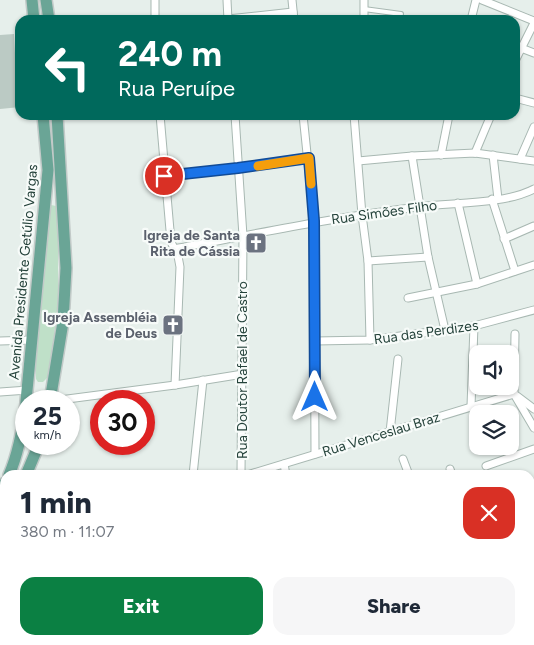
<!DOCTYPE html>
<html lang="en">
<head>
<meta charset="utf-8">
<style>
  :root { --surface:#fff; --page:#f6f6f7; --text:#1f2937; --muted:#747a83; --accent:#0b8043 }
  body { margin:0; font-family:Figtree,sans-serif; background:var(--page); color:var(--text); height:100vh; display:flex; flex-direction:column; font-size:19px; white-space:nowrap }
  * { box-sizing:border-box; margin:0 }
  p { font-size:16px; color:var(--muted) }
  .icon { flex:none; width:28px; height:28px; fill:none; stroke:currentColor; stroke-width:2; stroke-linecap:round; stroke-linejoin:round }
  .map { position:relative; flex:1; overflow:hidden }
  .drawer { position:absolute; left:0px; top:470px; width:535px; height:175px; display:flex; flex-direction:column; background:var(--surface); border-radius:15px 15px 0 0; box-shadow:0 1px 4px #0004 }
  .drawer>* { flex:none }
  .top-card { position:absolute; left:15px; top:15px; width:505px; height:105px; border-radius:15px; box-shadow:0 1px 4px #0004; background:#00695c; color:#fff; overflow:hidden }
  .tools { position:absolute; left:469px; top:345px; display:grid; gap:10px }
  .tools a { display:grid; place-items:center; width:50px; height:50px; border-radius:10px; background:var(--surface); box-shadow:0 1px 4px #0004; font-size:25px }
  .speed { position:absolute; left:15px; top:390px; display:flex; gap:10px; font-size:25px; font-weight:700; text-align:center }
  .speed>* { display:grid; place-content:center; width:65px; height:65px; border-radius:50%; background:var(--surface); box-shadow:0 1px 4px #0004; line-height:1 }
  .speed small { font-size:12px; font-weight:400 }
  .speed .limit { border:8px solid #d22; background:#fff; color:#111 }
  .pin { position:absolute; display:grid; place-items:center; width:42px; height:42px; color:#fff; margin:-21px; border:2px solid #fff; border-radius:50%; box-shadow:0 1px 5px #0007 }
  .me { position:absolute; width:55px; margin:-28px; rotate:0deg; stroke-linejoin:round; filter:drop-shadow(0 0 4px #0008) }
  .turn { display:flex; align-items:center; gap:18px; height:105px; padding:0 20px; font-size:22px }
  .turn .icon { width:65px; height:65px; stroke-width:2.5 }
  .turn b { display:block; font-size:35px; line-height:42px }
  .round { display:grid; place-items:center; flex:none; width:52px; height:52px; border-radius:15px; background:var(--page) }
  .overview { display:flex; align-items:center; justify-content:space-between; height:85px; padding:0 20px }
  h1 { font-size:30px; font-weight:800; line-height:38px }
  .primary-button { display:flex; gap:10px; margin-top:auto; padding:10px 20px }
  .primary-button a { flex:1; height:58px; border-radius:15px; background:var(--accent); color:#fff; font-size:20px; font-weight:800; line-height:58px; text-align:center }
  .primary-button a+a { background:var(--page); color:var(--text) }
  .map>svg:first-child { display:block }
  .green { fill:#bfe0c8 }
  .building { fill:#bbcac4 }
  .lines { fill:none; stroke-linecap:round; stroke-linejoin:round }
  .lane-casing { stroke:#a8b8b2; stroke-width:6 }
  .street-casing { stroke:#a8b8b2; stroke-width:9 }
  .secondary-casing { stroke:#a4bbb3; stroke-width:12 }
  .primary-casing { stroke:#c2cac8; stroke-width:14 }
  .lane { stroke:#fff; stroke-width:4 }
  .street { stroke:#fff; stroke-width:7 }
  .secondary { stroke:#fff; stroke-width:10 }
  .primary { stroke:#6aa596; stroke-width:11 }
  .route-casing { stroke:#114b97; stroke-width:12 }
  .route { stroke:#1a73e8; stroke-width:9 }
  .slow { stroke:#f59e0b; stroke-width:9 }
  .labels { text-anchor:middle; stroke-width:4.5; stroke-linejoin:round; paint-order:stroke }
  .street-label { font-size:14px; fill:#24423a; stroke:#f7fbf9 }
  .worship-label { font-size:14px; font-weight:bold; fill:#5b616d; stroke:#f7fbf9; text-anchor:end }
</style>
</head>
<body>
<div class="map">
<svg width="534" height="645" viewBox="0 0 534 645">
  <rect width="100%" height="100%" fill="#e6efeb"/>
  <polygon class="green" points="51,205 56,206 58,235 58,304 49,376 43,382 38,382 36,379 36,344"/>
  <polygon class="building" points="14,34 15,53 17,53 19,65 20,65 20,107 0,109 0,35"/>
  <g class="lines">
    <g class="lane-casing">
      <polyline id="lane" points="364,9 401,14"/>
    </g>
    <g class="street-casing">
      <g id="street">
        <polyline points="155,0 155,20"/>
        <polyline points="227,0 228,20"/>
        <polyline points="292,0 294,20"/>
        <polyline points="482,0 534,21"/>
        <polyline points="228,19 293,12"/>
        <polyline points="364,20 364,0"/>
        <polyline points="471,20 476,0"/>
        <polyline points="521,48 534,53"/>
        <polyline points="515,61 534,23"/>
        <polyline points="515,98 534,103"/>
        <polyline points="160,115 171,242 178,256 180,267 175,385"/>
        <polyline points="235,115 243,236 241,475"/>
        <polyline points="303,115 314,221 315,454"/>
        <polyline points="354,115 362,215 368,261 370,340"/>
        <polyline points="475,153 491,115"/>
        <polyline points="441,155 449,115"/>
        <polyline points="493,155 498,199"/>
        <polyline points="412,156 428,257 445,330"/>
        <polyline points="520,159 534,127"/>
        <polyline points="358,161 412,156 475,153 534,161"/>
        <polyline points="164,176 238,168 309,158"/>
        <polyline points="492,199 515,271"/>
        <polyline points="458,203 477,284"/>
        <polyline points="504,239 534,226"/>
        <path d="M174,249c81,-15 162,-32 244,-42 35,-5 85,-2 116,-18"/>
        <polyline points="368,261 428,257"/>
        <polyline points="408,298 477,284 534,265"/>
        <polyline points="515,334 514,394 534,428"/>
        <polyline points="0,341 32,340"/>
        <polyline points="315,341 370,340 445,330 474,326 534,310"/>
        <polyline points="0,392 28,390"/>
        <polyline points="517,396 534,409"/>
        <polyline points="52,401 175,385 243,374"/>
        <polyline points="471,406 474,326"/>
        <polyline points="390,432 398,359"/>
        <polyline points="403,459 409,475"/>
        <polyline points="284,464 286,475"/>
        <polyline points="486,466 534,449"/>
        <polyline points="450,469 452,475"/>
        <polyline points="193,475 203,380"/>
        <polyline points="247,475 514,394"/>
        <polyline points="530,552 534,551"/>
        <polyline points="0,608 5,608"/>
        <polyline points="530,613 534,612"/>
        <polyline points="98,640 99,645"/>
        <polyline points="172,640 173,645"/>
        <polyline points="375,640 376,645"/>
        <polyline points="466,640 467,645"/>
        <polyline points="212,645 229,640"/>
        <polyline points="414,645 433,640"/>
      </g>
    </g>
    <g class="secondary-casing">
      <polyline id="secondary" points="1,590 5,560"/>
    </g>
    <g class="primary-casing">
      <g id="primary">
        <polyline points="32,0 34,20"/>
        <polyline points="46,0 49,20"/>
        <polyline points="26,401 48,170 43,115"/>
        <polyline points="50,401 63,322 66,268 57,115"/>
        <path d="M9,475c10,-23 14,-47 17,-72"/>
        <polyline points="26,475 39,444"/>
        <polyline points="0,494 5,483"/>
        <polyline points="0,543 5,527"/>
      </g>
    </g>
    <use href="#lane" class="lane"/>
    <use href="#street" class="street"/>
    <use href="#secondary" class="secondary"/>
    <use href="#primary" class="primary"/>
  </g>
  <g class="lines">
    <g class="route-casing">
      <polyline id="route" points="164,176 238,168 309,158 314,221 315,397"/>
    </g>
    <use href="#route" class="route"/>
    <polyline class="slow" points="258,166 309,158 311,184"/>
  </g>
  <defs>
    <g id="church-square" transform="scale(1.125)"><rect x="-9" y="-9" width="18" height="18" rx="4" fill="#6b7280" stroke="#f7fbf9"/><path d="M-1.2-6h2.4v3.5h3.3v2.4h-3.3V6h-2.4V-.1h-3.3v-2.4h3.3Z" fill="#fff"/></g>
  </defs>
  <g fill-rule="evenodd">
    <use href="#church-square" x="256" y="243"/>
    <use href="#church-square" x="173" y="325"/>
  </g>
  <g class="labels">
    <g class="street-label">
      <text transform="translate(384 212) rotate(-8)" y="5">Rua Simões Filho</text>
      <text transform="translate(23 272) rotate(-85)" y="5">Avenida Presidente Getúlio Vargas</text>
      <text transform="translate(426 332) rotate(-8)" y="5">Rua das Perdizes</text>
      <text transform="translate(242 370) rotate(-90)" y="5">Rua Doutor Rafael de Castro</text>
      <text transform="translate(381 434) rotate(-17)" y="5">Rua Venceslau Braz</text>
    </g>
    <g class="worship-label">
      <text x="240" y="240">Igreja de Santa<tspan x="240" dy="16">Rita de Cássia</tspan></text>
      <text x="157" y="322">Igreja Assembléia<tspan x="157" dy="16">de Deus</tspan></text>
    </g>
  </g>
</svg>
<div class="tools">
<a><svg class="icon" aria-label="sound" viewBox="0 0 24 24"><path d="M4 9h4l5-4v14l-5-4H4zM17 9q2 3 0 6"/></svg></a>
<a><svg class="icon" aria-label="layers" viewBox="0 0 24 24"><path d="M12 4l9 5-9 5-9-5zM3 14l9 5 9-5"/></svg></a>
</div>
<div class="speed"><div>25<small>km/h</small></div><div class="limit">30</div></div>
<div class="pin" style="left:164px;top:176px;background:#d93025"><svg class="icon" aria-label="arrive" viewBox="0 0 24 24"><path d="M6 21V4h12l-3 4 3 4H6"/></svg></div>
<svg class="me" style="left:315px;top:397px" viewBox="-20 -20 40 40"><path d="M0-17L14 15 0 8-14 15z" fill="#1a73e8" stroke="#fff" stroke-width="4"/></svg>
<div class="top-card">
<div class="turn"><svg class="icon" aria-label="left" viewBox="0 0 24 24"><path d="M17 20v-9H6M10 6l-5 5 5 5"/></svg><div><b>240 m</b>Rua Peruípe</div></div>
</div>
<section class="drawer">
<div class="overview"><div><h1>1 min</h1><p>380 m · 11:07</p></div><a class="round" style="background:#d93025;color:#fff"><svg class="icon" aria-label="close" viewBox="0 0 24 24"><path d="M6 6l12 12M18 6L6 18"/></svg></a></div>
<div class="primary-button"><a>Exit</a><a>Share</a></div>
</section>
</div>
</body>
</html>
